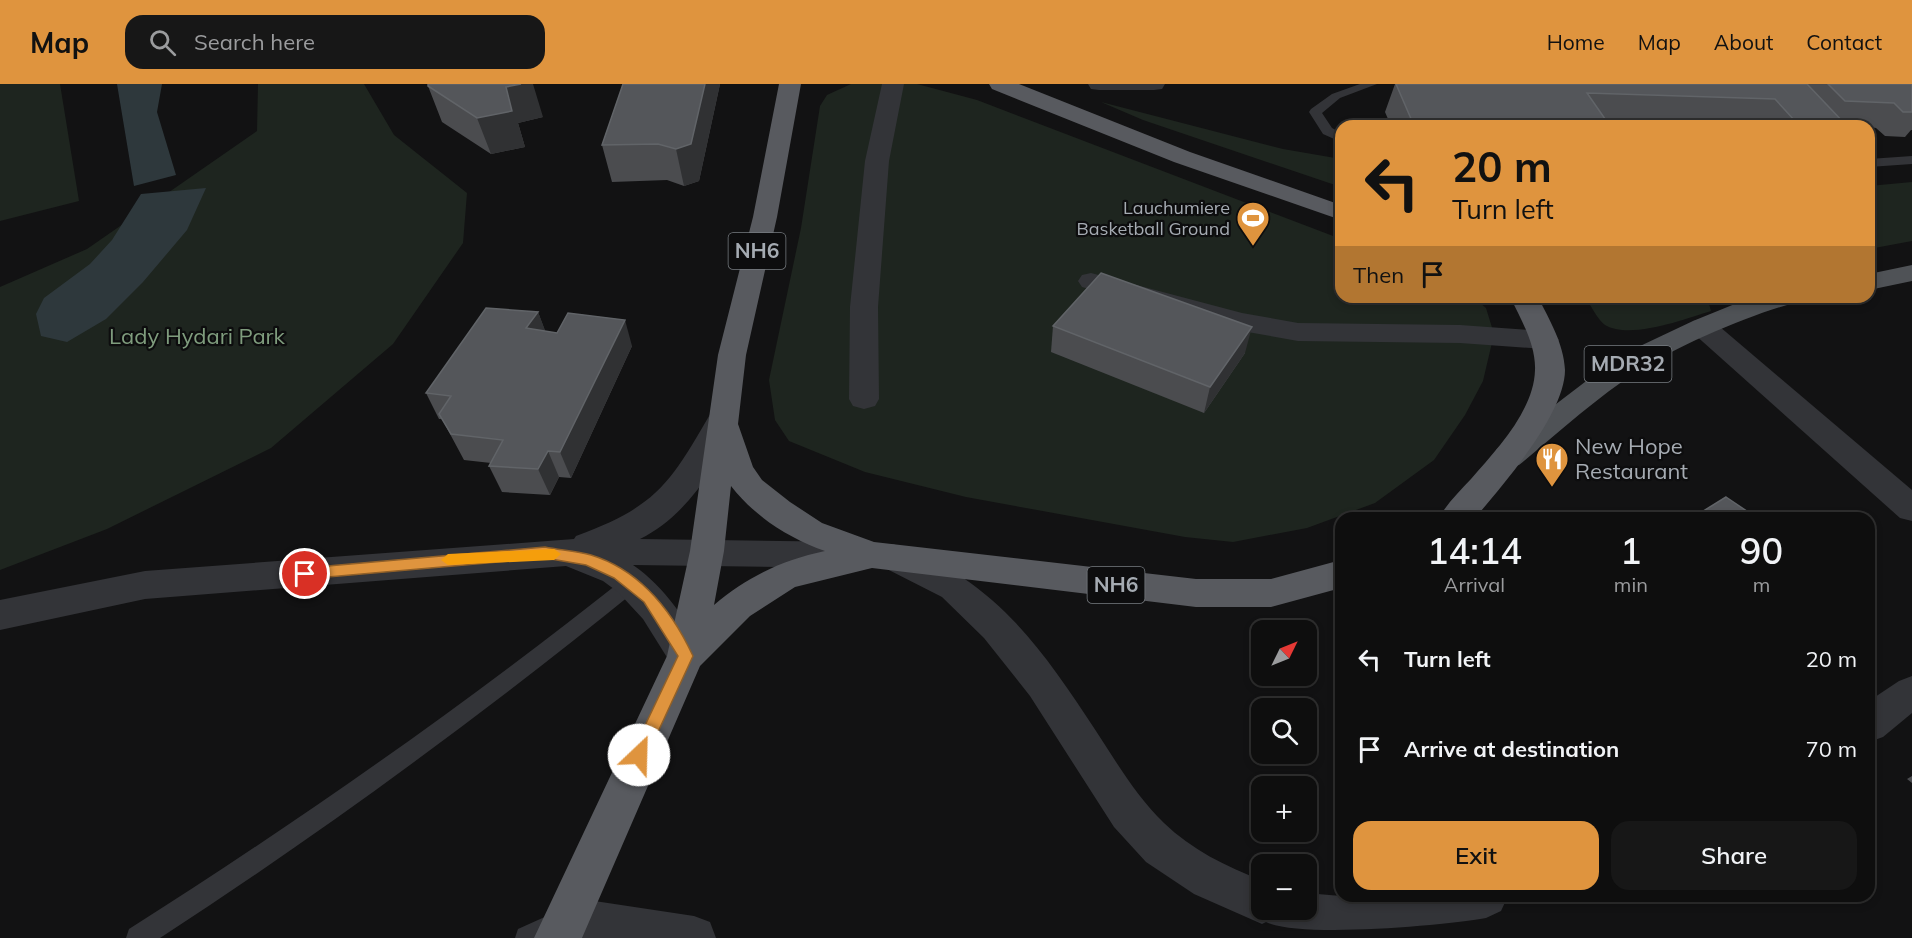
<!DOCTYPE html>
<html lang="en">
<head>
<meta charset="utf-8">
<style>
  :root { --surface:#0e0e0e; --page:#171717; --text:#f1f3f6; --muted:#9b9c9e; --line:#2e2e2e; --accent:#df943e }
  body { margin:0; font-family:Mulish,sans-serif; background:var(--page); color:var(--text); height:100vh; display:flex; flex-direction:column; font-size:22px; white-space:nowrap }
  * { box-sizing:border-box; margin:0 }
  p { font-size:20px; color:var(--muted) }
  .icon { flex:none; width:33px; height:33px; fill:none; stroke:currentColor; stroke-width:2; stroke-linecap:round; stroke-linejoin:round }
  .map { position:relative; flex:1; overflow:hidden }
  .panel { position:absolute; left:1335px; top:428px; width:540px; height:390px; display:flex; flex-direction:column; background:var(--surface); border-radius:18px; box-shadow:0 3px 9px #0003,0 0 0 2px var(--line) }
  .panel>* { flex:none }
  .banner { position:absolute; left:1335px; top:36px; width:540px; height:183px; border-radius:18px; box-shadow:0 3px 9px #0003,0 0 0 2px var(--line); background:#df943e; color:#111; overflow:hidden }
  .needle { width:39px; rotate:47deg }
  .buttons { position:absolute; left:1251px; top:536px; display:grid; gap:12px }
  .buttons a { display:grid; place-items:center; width:66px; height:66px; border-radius:12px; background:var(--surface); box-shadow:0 3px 9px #0003,0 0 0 2px var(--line); font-size:30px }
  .pin { position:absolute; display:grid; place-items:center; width:51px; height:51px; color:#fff; margin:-26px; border:3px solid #fff; border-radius:50%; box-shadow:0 2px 6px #0007 }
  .me { position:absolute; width:66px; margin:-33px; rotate:24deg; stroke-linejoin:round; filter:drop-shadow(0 0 4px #0008) }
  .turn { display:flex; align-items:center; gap:21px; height:126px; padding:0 18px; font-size:27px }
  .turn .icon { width:78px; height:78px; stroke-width:2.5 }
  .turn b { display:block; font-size:42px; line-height:51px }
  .then { display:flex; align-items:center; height:57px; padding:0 18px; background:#0003; gap:12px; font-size:22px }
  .eta { display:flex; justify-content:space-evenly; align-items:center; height:102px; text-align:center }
  .eta b { font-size:36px; font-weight:600; line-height:42px }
  .primary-button { display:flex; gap:12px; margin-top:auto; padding:12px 18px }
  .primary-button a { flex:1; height:69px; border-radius:18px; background:var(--accent); color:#111; font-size:24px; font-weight:600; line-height:69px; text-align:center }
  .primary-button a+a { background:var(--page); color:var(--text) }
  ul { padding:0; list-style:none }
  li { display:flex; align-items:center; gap:18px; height:90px; padding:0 18px }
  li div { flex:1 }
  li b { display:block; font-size:22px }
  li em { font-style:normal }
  header { display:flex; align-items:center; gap:36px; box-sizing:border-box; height:84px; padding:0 30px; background:var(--accent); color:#111 }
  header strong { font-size:28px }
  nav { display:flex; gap:33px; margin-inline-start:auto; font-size:21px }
  .search { width:420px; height:54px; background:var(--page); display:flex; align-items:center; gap:15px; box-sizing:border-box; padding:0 21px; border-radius:18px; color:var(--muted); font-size:22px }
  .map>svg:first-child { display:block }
  .green { fill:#1e251f }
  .water { fill:#2e383c }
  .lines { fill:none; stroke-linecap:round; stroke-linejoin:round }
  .service { fill:#333438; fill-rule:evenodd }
  .minor { fill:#333438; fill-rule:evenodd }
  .tertiary { fill:#333438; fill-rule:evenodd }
  .primary { fill:#4f5256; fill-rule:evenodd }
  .trunk { fill:#585a5f; fill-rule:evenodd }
  .wall { fill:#4b4c4f }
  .shaded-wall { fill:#303133 }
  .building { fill:#54565a; stroke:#616468; stroke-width:1.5 }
  .route { fill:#df943e; stroke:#916028; stroke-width:1.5 }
  .slow { fill:#f59e0b }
  .labels { text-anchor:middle; stroke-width:4.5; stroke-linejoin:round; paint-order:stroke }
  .far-poi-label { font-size:18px; fill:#a5abb2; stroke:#0d0d0e; text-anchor:end }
  .shield { fill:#0d0d0e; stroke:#777c81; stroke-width:1.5 }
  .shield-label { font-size:21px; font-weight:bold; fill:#a5abb2 }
  .park-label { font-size:22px; fill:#7f9c7d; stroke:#0d0d0e }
  .poi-label { font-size:22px; fill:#a5abb2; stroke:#0d0d0e; text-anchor:start }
</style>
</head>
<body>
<header>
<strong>Map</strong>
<div class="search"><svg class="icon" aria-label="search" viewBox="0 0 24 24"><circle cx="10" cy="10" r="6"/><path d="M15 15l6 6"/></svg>Search here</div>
<nav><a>Home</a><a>Map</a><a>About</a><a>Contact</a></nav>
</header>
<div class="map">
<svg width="1912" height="854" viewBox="0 0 1912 854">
  <rect width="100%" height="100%" fill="#121213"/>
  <g class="green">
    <polygon points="0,0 60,0 79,117 0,137"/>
    <polygon points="258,0 364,0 394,51 467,109 463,159 393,260 271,364 107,445 0,486 0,203 87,165 257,47"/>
    <polygon points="851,0 917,0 977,16 1341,155 1341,213 1473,213 1486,224 1494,250 1483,297 1465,331 1434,376 1375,419 1307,444 1233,458 1185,453 966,413 865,388 789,357 775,336 769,296 801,144 820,22 827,11"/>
    <polygon points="1101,18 1283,65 1341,75 1341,103 1143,36"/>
    <polygon points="1912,98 1912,157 1869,165 1869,102"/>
    <path d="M1595,213l103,1 11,6 2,7c-26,8 -81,29 -106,14 -7,-5 -12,-16 -17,-23z"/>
  </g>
  <g class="water">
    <polygon points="117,0 162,0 157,28 176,91 134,102"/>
    <polygon points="206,104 187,146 143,198 106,235 67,258 41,252 36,230 44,214 90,180 112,156 141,110"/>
  </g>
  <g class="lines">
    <g class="service">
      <polygon points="1360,0 1377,0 1340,14 1322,29 1332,44 1341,49 1341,58 1323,50 1309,28 1311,25 1332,10"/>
      <polygon points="1912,72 1912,80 1869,83 1869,75"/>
      <path d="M632,491l7,3 3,5 -3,5c-154,125 -313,242 -479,350h-34l3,-9c172,-109 337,-225 496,-351z"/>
      <polygon points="558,827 567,830 570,839 567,848 553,854 515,854 518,845"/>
    </g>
    <g class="minor">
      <polygon points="882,0 904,0 889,77 878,223 879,315 875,322 864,325 853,322 849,315 850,223 865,77"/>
      <polygon points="1091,189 1242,229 1298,239 1460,241 1545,247 1555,250 1559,256 1555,262 1545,265 1460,259 1298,257 1242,247 1082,203 1078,197 1082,191"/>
      <polygon points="1703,234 1713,237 1912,406 1912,437 1900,434 1693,249 1689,243 1693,237"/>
      <polygon points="568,813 694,832 710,838 716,854 560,854 552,851 546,835 552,819"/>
    </g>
    <g class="tertiary">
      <polygon points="1088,0 1165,0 1162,5 1154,6 1099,6 1091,5"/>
      <path d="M723,324l11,3 4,8c-21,47 -50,96 -98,120l215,3 12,4 5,9 -5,9 -12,4 -222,-3c32,22 55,57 72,91l-6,11 -13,5 -13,-5 -30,-48 -25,-27 -15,-11 -37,-15 -421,33 -145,31v-30l145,-29 429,-32 2,-3c82,-30 94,-53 136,-125z"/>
      <path d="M893,460c99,32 148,103 203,187 21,32 40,65 68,92 27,26 62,44 98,57v29h44v-16l35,3h167l-7,15 -15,7c-44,8 -188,20 -220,4l-4,2 -68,-30 -48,-32 -32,-35 -84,-131 -46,-58 -42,-41 -61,-31 -5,-9 5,-9z"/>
      <polygon points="1912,592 1912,629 1883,653 1869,658 1869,617 1899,597"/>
    </g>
    <g class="primary">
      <polygon points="1912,181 1912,197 1869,206 1869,190"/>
      <path d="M1752,213h46l-4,6c-45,12 -117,43 -156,68 -42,27 -80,62 -119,94l-11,3 -11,-3 -5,-8 5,-8 122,-93 74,-35z"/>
    </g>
    <g class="trunk">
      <path d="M779,0h22l-24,133 -31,138 -8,69 15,43 9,13 28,22 32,21 52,19 322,37h75l70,-19v28l-70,19h-75l-324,-39 -77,19 -45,29 -50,50 -118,272h-48l133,-282 23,-105 28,-196 35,-138zM731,402c24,31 58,52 94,65 -43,9 -78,26 -111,54l10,-54z"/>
      <polygon points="989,0 1019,0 1190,68 1341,121 1341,136 1174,78 992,5"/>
      <path d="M1510,213h28c11,22 26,47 27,73 0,44 -62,115 -90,148h-36c8,-15 21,-27 32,-39 25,-29 63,-68 64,-109 1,-25 -14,-51 -25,-73z"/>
    </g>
  </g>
  <g class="wall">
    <polygon points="623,0 720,0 699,97 684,102 667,96 612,98 602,61"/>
    <polygon points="1395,0 1912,0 1912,46 1911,46 1905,53 1885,52 1876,44 1869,43 1869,42 1672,42 1608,40 1610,42 1391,42 1385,28"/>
    <polygon points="428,2 543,33 518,39 525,63 491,70 442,38"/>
    <polygon points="538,228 545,247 632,262 571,394 559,393 550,411 502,408 489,382 491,379 464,376 442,335 439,335 426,309"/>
    <polygon points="1053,242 1245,269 1204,329 1051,268"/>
    <polygon points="1912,692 1912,699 1907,695"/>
  </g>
  <g class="shaded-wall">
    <polygon points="521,0 533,0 543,33 518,39 525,63 491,70 477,34 506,3"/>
    <polygon points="705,0 720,0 699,97 684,102 676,65"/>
    <polygon points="538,228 548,254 526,244"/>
    <polygon points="625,236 632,262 571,394 560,368"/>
    <polygon points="1252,243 1245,269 1204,329 1210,303"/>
    <polygon points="548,367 559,393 550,411 538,385"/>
  </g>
  <g class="building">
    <polygon points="428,0 521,0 506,3 512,27 477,34 428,2"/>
    <polygon points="623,0 705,0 691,60 676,65 658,60 602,61"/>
    <polygon points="1396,0 1807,0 1845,40 1796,38 1775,15 1587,9 1610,42 1553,42 1412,37"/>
    <polygon points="1828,0 1912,0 1912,28 1903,28 1894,19 1845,17"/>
    <polygon points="1101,189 1252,243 1210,303 1053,242"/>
    <polygon points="486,224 538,228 526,244 557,249 568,229 625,236 560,368 548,367 538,385 489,382 503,356 451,350 439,330 451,312 426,309"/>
    <polygon points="1726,413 1757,434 1692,434"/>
  </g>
  <path class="route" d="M545,463c15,3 31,4 46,8 49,15 81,56 102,101l-48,104 -6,2 -5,-2 -3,-5 47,-99 -34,-54 -30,-24 -28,-13 -41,-7 -240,21 -7,-5 7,-6z"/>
  <polygon class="slow" points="554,465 561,470 554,476 448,481 441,476 448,470"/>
  <defs>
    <g id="stadium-pin" transform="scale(1.725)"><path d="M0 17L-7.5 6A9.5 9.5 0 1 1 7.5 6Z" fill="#df943e" stroke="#0d0d0e"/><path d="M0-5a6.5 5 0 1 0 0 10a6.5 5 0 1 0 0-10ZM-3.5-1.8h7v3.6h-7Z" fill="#fff"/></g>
    <g id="restaurant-pin" transform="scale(1.725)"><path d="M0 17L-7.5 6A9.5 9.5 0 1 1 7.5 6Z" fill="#df943e" stroke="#0d0d0e"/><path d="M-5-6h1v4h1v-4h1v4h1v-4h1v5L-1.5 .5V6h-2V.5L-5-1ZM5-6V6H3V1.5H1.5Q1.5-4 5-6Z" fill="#fff"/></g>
  </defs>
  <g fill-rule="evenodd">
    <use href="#stadium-pin" x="1253" y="134"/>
    <use href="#restaurant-pin" x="1552" y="375"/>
  </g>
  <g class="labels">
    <g class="far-poi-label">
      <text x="1230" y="130">Lauchumiere<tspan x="1230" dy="21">Basketball Ground</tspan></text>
    </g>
    <g class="shield">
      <rect x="728.5" y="149" width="57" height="36" rx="4.5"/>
      <rect x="1584.5" y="262" width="87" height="36" rx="4.5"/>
      <rect x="1087.5" y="483" width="57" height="36" rx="4.5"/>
    </g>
    <g class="shield-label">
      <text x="757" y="174">NH6</text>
      <text x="1628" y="287">MDR32</text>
      <text x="1116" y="508">NH6</text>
    </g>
    <g class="park-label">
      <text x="197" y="260">Lady Hydari Park</text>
    </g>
    <g class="poi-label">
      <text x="1575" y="370">New Hope<tspan x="1575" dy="25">Restaurant</tspan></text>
    </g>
  </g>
</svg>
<div class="buttons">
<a><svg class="needle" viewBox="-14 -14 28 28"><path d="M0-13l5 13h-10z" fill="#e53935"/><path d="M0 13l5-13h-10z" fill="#9b9c9e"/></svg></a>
<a><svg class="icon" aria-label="search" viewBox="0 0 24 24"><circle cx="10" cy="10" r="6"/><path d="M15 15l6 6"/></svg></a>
<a>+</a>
<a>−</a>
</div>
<div class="pin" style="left:305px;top:490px;background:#d93025"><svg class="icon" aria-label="arrive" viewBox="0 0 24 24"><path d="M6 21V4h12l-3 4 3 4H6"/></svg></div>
<svg class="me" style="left:639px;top:671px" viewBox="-20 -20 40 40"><circle r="19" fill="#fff"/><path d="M0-13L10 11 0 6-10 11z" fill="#df943e"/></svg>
<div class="banner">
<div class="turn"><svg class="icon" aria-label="left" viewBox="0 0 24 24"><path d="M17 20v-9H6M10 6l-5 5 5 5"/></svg><div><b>20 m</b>Turn left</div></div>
<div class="then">Then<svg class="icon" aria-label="arrive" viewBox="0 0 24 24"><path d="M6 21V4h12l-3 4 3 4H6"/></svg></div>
</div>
<section class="panel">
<div class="eta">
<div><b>14:14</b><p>Arrival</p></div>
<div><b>1</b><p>min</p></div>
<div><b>90</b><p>m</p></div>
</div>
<ul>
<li><svg class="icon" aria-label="left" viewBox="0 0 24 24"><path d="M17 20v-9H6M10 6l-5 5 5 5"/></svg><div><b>Turn left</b></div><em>20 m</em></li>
<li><svg class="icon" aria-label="arrive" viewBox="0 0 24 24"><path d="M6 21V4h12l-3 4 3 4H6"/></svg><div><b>Arrive at destination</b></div><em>70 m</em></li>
</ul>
<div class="primary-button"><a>Exit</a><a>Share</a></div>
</section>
</div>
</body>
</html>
